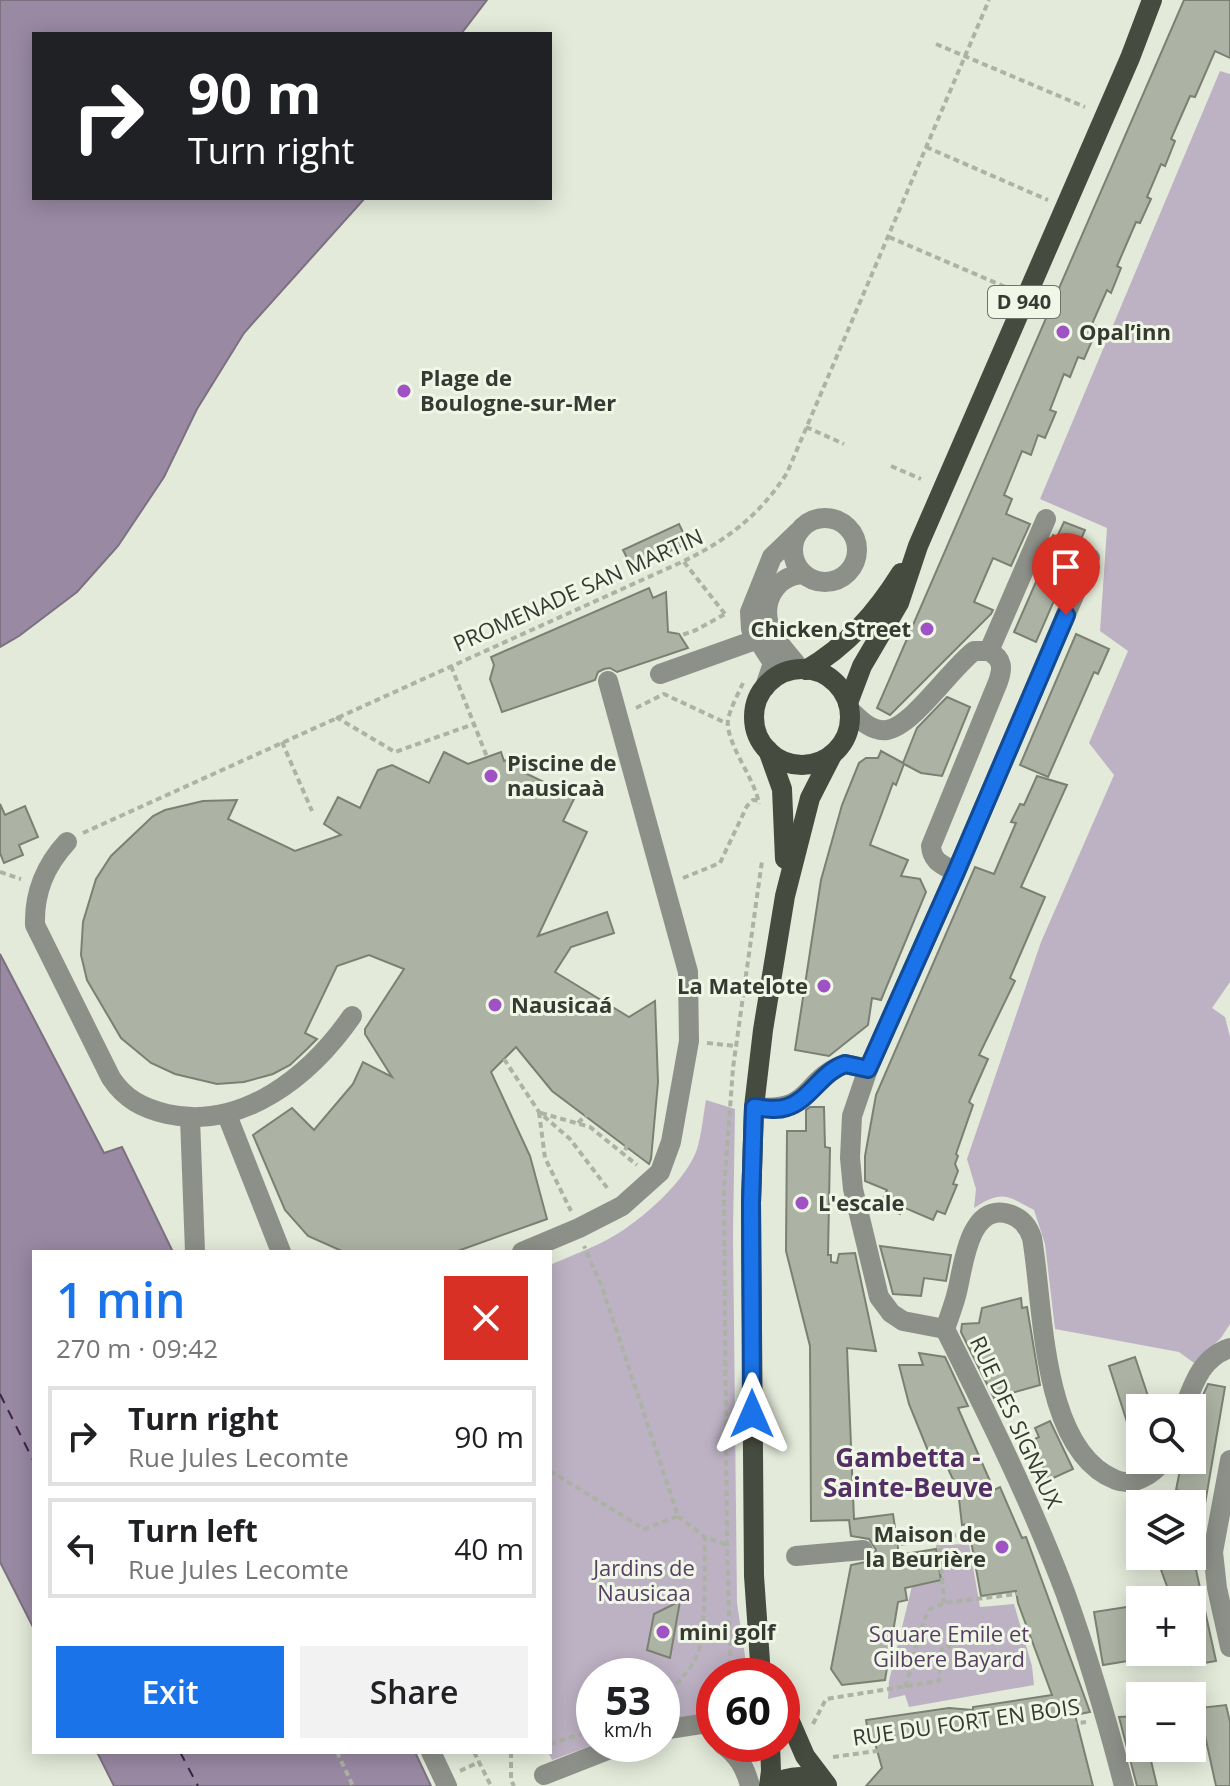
<!DOCTYPE html>
<html lang="en">
<head>
<meta charset="utf-8">
<style>
  :root { --surface:#fff; --page:#f2f2f2; --text:#202124; --muted:#757577; --line:#e0e0e0; --accent:#1a73e8 }
  body { margin:0; font-family:"Open Sans",sans-serif; background:var(--page); color:var(--text); height:100vh; display:flex; flex-direction:column; font-size:30px; white-space:nowrap }
  * { box-sizing:border-box; margin:0 }
  p { font-size:26px; color:var(--muted) }
  .icon { flex:none; width:44px; height:44px; fill:none; stroke:currentColor; stroke-width:2; stroke-linecap:round; stroke-linejoin:round }
  .map { position:relative; flex:1; overflow:hidden }
  .details { position:absolute; left:32px; top:1250px; width:520px; height:504px; display:flex; flex-direction:column; background:var(--surface); border-radius:0px; box-shadow:0 4px 20px #0003 }
  .details>* { flex:none }
  .hud { position:absolute; left:32px; top:32px; width:520px; height:168px; border-radius:0px; box-shadow:0 4px 20px #0003; background:#202124; color:#fff; overflow:hidden }
  .fabs { position:absolute; left:1126px; top:1394px; display:grid; gap:16px }
  .fabs a { display:grid; place-items:center; width:80px; height:80px; border-radius:0px; background:var(--surface); box-shadow:0 4px 20px #0003; font-size:40px }
  .speed { position:absolute; left:576px; top:1658px; display:flex; gap:16px; font-size:40px; font-weight:700; text-align:center }
  .speed>* { display:grid; place-content:center; width:104px; height:104px; border-radius:50%; background:var(--surface); box-shadow:0 4px 20px #0003; line-height:1 }
  .speed small { font-size:20px; font-weight:400 }
  .speed .limit { border:12px solid #d22; background:#fff; color:#111 }
  .pin { position:absolute; display:grid; place-items:center; width:68px; height:68px; color:#fff; margin:-82px -34px; border-radius:50% 50% 50% 0; rotate:-45deg; box-shadow:0 0 8px #0007 }
  .pin .icon { rotate:45deg }
  .me { position:absolute; width:88px; margin:-44px; rotate:0deg; stroke-linejoin:round; filter:drop-shadow(0 0 6px #0008) }
  .turn { display:flex; align-items:center; gap:28px; height:168px; padding:0 24px; font-size:36px }
  .turn .icon { width:104px; height:104px; stroke-width:2.5 }
  .turn b { display:block; font-size:56px; line-height:68px }
  .round { display:grid; place-items:center; flex:none; width:84px; height:84px; border-radius:0px; background:var(--page) }
  .summary { display:flex; align-items:center; justify-content:space-between; height:136px; padding:0 24px }
  h1 { font-size:48px; font-weight:600; line-height:60px; color:var(--accent) }
  .button { display:flex; gap:16px; margin-top:auto; padding:16px 24px }
  .button a { flex:1; height:92px; border-radius:0px; background:var(--accent); color:#fff; font-size:32px; font-weight:600; line-height:92px; text-align:center }
  .button a+a { background:var(--page); color:var(--text) }
  ul { padding:0; list-style:none }
  li { display:flex; align-items:center; gap:24px; height:100px; margin:0 16px 12px; padding:0 8px; border:4px solid var(--line); border-radius:0px }
  li div { flex:1 }
  li b { display:block; font-size:30px }
  li em { font-style:normal }
  .map>svg:first-child { display:block }
  .green { fill:#bdb2c4 }
  .water { fill:#9989a3; stroke:#7c7181; stroke-width:2 }
  .lines { fill:none; stroke-linecap:round; stroke-linejoin:round }
  .ferry { stroke:#3d244a; stroke-width:2; stroke-dasharray:10 8; stroke-linecap:butt }
  .building { fill:#adb3a4; stroke:#7b8172; stroke-width:2 }
  .path { stroke:#acb2a4; stroke-width:4; stroke-dasharray:6 4; stroke-linecap:butt }
  .minor { stroke:#8d9089; stroke-width:20 }
  .major { stroke:#464b3f; stroke-width:20 }
  .route-casing { stroke:#114b97; stroke-width:20 }
  .route { stroke:#1a73e8; stroke-width:14 }
  .poi-dot { fill:#9e52c4; stroke:#f0f7e6; stroke-width:3 }
  .labels { text-anchor:middle; stroke-width:6; stroke-linejoin:round; paint-order:stroke }
  .shield { fill:#f0f7e6; stroke:#6e7369; stroke-width:2 }
  .shield-label { font-size:20px; font-weight:bold; fill:#373a33 }
  .poi-label { font-size:22px; font-weight:bold; fill:#373a33; stroke:#f0f7e6; text-anchor:start }
  .street-label { font-size:22px; fill:#373a33; stroke:#f0f7e6 }
  .park-label { font-size:22px; fill:#583e66; stroke:#f0f7e6 }
  .quarter-label { font-size:26px; font-weight:bold; fill:#532f66; stroke:#f0f7e6 }
</style>
</head>
<body>
<div class="map">
<svg width="1230" height="1786" viewBox="0 0 1230 1786">
  <rect width="100%" height="100%" fill="#e3ead9"/>
  <g class="green">
    <path d="M1220,71l10,3v908l-18,26 13,9 5,20v287l-9,14 -27,25 -15,-11 -124,-23 -10,-85 -11,-34c-28,-15 -32,-20 -60,-2l2,-19 -9,-30 74,-217 73,-167 -25,-32 39,-92 -28,-20 7,-103 -67,-29z"/>
    <path d="M706,1100l29,9 -2,124 4,370 10,66 -4,7h-29v36l-52,8v-44h-68v68h2l-44,16 -4,-8 2,-487c20,-9 43,-17 62,-28 29,-16 75,-57 85,-88 5,-16 6,-33 9,-49z"/>
    <polygon points="969,1544 980,1607 1014,1604 1032,1666 1034,1685 909,1707 905,1695 888,1699 889,1681 912,1586 940,1580 936,1545"/>
  </g>
  <g class="water">
    <polygon points="0,0 487,0 461,34 34,34 34,198 365,198 244,333 197,409 164,477 118,546 77,592 19,636 0,647"/>
    <polygon points="0,954 104,1153 122,1147 173,1252 34,1252 34,1629 0,1562"/>
    <polygon points="97,1752 415,1752 431,1786 114,1786"/>
  </g>
  <g class="lines">
    <g class="ferry">
      <polyline points="0,1394 34,1462"/>
      <polyline points="180,1752 198,1786"/>
    </g>
  </g>
  <g class="building">
    <polygon points="1184,0 1230,0 1230,58 1215,51 1195,97 1190,96 1171,139 1175,141 1165,166 1161,164 1147,197 1151,199 1140,223 1136,222 1117,266 1121,268 1111,293 1107,290 1092,324 1098,327 1084,359 1078,357 1070,377 1064,374 1050,410 1056,412 1045,438 1038,435 1031,455 1022,451 1004,495 1012,499 1006,514 1030,524 1011,566 993,558 974,602 993,610 991,614 890,715 877,708"/>
    <polygon points="1064,522 1085,530 1036,642 1014,632 1043,566 1038,571 1053,535 1057,537"/>
    <polygon points="679,524 688,543 632,568 623,550"/>
    <polygon points="649,588 653,598 666,592 668,632 679,634 688,648 617,672 610,668 604,669 598,672 595,680 502,712 490,679 494,665 491,657"/>
    <polygon points="1076,634 1109,649 1098,674 1094,672 1048,777 1020,765"/>
    <polygon points="947,697 970,707 942,776 921,773 904,764 896,785 893,783 870,845 908,860 901,876 920,879 926,892 881,1000 872,998 868,1025 829,1056 795,1050 821,880 842,805 859,763 866,758 878,758 881,751 903,763 917,728"/>
    <polygon points="444,752 468,764 501,752 504,761 517,757 523,772 575,797 563,821 587,832 538,936 607,912 614,933 571,947 555,972 629,1017 655,1001 658,1082 651,1159 649,1164 552,1091 516,1047 491,1072 530,1156 547,1219 455,1252 344,1252 308,1236 285,1210 253,1135 292,1108 314,1130 353,1084 363,1062 392,1077 365,1034 365,1029 404,969 369,955 337,966 305,1033 317,1039 307,1049 290,1065 273,1074 244,1082 217,1084 175,1074 151,1063 121,1038 87,980 81,955 83,922 96,879 111,856 153,816 165,810 203,801 237,800 228,819 295,851 341,835 324,824 338,797 360,808 378,770 392,765 429,783"/>
    <polygon points="1037,776 1067,785 1021,887 1045,897 1010,978 1015,981 979,1055 988,1059 969,1102 973,1105 956,1154 958,1156 955,1164 958,1171 953,1184 957,1185 945,1214 937,1211 933,1220 903,1207 900,1214 880,1205 887,1190 865,1181 865,1156 876,1095 975,867 994,874 1016,823 1011,822 1020,804 1024,805"/>
    <polygon points="0,804 5,815 25,806 38,837 19,845 23,855 4,863 0,853"/>
    <polygon points="810,1107 824,1107 825,1147 830,1148 828,1255 831,1255 831,1262 837,1263 839,1254 855,1253 876,1351 847,1348 854,1519 893,1514 899,1555 936,1549 941,1580 905,1588 907,1600 898,1602 885,1680 842,1685 831,1669 851,1565 870,1561 876,1550 869,1539 851,1536 849,1520 811,1521 810,1346 786,1251 787,1131 806,1131 806,1110"/>
    <polygon points="880,1246 951,1255 946,1281 924,1278 921,1296 893,1294"/>
    <polygon points="1021,1298 1022,1308 1027,1307 1040,1385 994,1398 961,1332 962,1324 979,1323 982,1308"/>
    <polygon points="919,1353 945,1357 968,1406 958,1408 986,1472 994,1490 1000,1487 1022,1538 1026,1537 1090,1712 1075,1715 1093,1786 866,1786 882,1768 875,1743 870,1744 866,1720 949,1708 973,1710 973,1707 1052,1695 1018,1603 1016,1591 981,1596 968,1524 962,1525 958,1490 943,1458 933,1463 909,1404 899,1365 923,1365"/>
    <polygon points="1135,1357 1152,1408 1140,1408 1140,1449 1136,1450 1109,1366"/>
    <polygon points="1208,1384 1225,1387 1205,1504 1178,1504 1181,1491 1176,1490 1182,1460 1192,1460 1192,1419"/>
    <polygon points="1050,1421 1073,1469 1049,1480 1031,1441 1039,1437 1035,1428"/>
    <polygon points="1156,1556 1193,1556 1216,1661 1192,1665 1192,1600 1172,1600"/>
    <polygon points="680,1601 670,1658 647,1650 654,1614"/>
    <polygon points="1140,1605 1140,1659 1103,1665 1094,1612"/>
    <polygon points="1226,1705 1230,1722 1230,1786 1216,1786 1199,1708"/>
    <polygon points="1140,1716 1140,1748 1148,1748 1157,1786 1137,1786 1119,1717"/>
  </g>
  <g class="lines">
    <g class="path">
      <polyline points="936,44 1085,107"/>
      <polyline points="926,147 1048,200"/>
      <polyline points="889,237 1010,289"/>
      <polyline points="806,427 844,444"/>
      <polyline points="891,466 921,479"/>
      <polyline points="684,562 725,614"/>
      <polyline points="621,665 638,651 696,630 725,614"/>
      <polyline points="451,666 487,757"/>
      <path d="M743,683c-5,11 -12,24 -15,36 -3,24 27,59 31,85"/>
      <polyline points="636,708 664,694 728,724"/>
      <polyline points="336,717 395,752 474,724"/>
      <polyline points="282,742 312,811"/>
      <path d="M83,833l601,-272c43,-21 76,-46 103,-88l202,-473"/>
      <polyline points="0,872 21,879"/>
      <polyline points="683,878 720,863 747,806 753,800 761,801"/>
      <polyline points="707,1043 736,1046"/>
      <polyline points="504,1059 539,1112 570,1139 608,1189"/>
      <polyline points="539,1112 545,1158 571,1211"/>
      <polyline points="541,1113 590,1127 637,1165"/>
      <polyline points="578,1123 585,1116 601,1108 631,1130 624,1155"/>
      <polyline points="550,1471 644,1529 678,1516 602,1287 584,1246"/>
      <polyline points="678,1516 705,1537 727,1545"/>
      <polyline points="939,1538 944,1603"/>
      <polyline points="881,1547 1015,1526"/>
      <polyline points="1192,1623 1205,1621"/>
      <polyline points="1101,1639 1140,1632"/>
      <polyline points="731,1676 727,1545 724,1189 733,1068 762,861"/>
      <path d="M905,1687c10,-27 11,-54 25,-78l14,-6 97,-12"/>
      <path d="M662,1698c13,-12 28,-26 35,-43 10,-23 7,-90 8,-118"/>
      <polyline points="813,1724 826,1699 939,1681 941,1651 947,1646 951,1647"/>
      <polyline points="550,1744 594,1730"/>
      <polyline points="337,1752 353,1786"/>
      <polyline points="474,1752 491,1786"/>
      <polyline points="511,1752 511,1780 514,1786"/>
      <polyline points="833,1757 1086,1722"/>
      <polyline points="460,1771 479,1762"/>
    </g>
    <g class="minor">
      <circle cx="825" cy="550" r="32"/>
      <polyline points="989,651 1046,519"/>
      <path d="M800,669c-9,-12 -21,-24 -28,-37 -13,-27 2,-56 31,-58"/>
      <polyline points="660,674 769,635"/>
      <polyline points="765,687 773,663 751,629 750,612 772,557 798,532"/>
      <path d="M850,710c10,10 22,22 37,20 26,-4 64,-62 87,-79h15c14,8 14,17 9,31l-67,164c1,16 12,19 25,26"/>
      <path d="M67,842c-22,24 -33,50 -32,83l76,153c14,21 31,30 56,36 76,17 144,-39 185,-98"/>
      <path d="M754,1107c60,6 47,-27 91,-43l23,5"/>
      <polyline points="227,1115 281,1252"/>
      <polyline points="190,1118 195,1252"/>
      <polyline points="522,1252 579,1228 622,1206 660,1172 671,1142 689,1041 688,972 608,681"/>
      <polyline points="945,1329 903,1321 891,1313 879,1297 853,1189 850,1158 852,1116 868,1069 956,872 1090,558"/>
      <path d="M945,1329c4,-12 9,-24 12,-37 6,-23 11,-86 48,-79 14,3 23,12 27,25 12,67 8,212 84,242 18,7 37,-6 48,-20"/>
      <path d="M945,1329c43,86 86,173 120,263 23,64 42,128 59,194"/>
      <path d="M1184,1408c10,-26 18,-51 46,-60"/>
      <polyline points="1230,1460 1213,1552 1217,1588 1230,1647"/>
      <polyline points="796,1556 863,1550"/>
      <polyline points="662,1730 714,1722"/>
      <path d="M722,1744c16,11 23,23 28,42"/>
      <polyline points="431,1752 447,1786"/>
      <polyline points="544,1775 623,1744"/>
    </g>
    <g class="major">
      <circle cx="802" cy="717" r="48"/>
      <path d="M806,670c41,-24 70,-57 95,-97"/>
      <polyline points="848,703 862,666 899,603 918,546 1130,58 1152,0"/>
      <polyline points="768,750 782,789 785,859"/>
      <polyline points="761,1676 754,1576 751,1203 754,1107 763,1030 785,896 810,798 832,755"/>
      <polyline points="782,1703 805,1756 827,1785"/>
      <polyline points="769,1786 771,1771 770,1744"/>
      <path d="M771,1786c18,-11 36,-12 54,-2"/>
    </g>
  </g>
  <g class="lines">
    <g class="route-casing">
      <path id="route" d="M752,1414l-1,-211 3,-96c11,1 22,4 33,0 23,-7 34,-35 58,-43l23,5 88,-197 110,-257"/>
    </g>
    <use href="#route" class="route"/>
  </g>
  <g class="poi-dot">
    <circle cx="1063" cy="332" r="8"/>
    <circle cx="404" cy="391" r="8"/>
    <circle cx="927" cy="629" r="8"/>
    <circle cx="491" cy="776" r="8"/>
    <circle cx="824" cy="986" r="8"/>
    <circle cx="495" cy="1005" r="8"/>
    <circle cx="802" cy="1203" r="8"/>
    <circle cx="1002" cy="1547" r="8"/>
    <circle cx="663" cy="1632" r="8"/>
  </g>
  <g class="labels">
    <rect class="shield" x="988" y="286" width="72" height="32" rx="6"/>
    <g class="shield-label">
      <text x="1024" y="309">D 940</text>
    </g>
    <g class="poi-label">
      <text x="1079" y="340">Opal’inn</text>
      <text x="420" y="386">Plage de<tspan x="420" dy="25">Boulogne-sur-Mer</tspan></text>
      <text x="911" y="637" text-anchor="end">Chicken Street</text>
      <text x="507" y="771">Piscine de<tspan x="507" dy="25">nausicaà</tspan></text>
      <text x="808" y="994" text-anchor="end">La Matelote</text>
      <text x="511" y="1013">Nausicaá</text>
      <text x="818" y="1211">L'escale</text>
      <text x="986" y="1542" text-anchor="end">Maison de<tspan x="986" dy="25">la Beurière</tspan></text>
      <text x="679" y="1640">mini golf</text>
    </g>
    <g class="street-label">
      <text transform="translate(578 590) rotate(-24)" y="8">PROMENADE SAN MARTIN</text>
      <text transform="translate(1016 1422) rotate(65)" y="8">RUE DES SIGNAUX</text>
      <text transform="translate(966 1722) rotate(-8)" y="8">RUE DU FORT EN BOIS</text>
    </g>
    <g class="park-label">
      <text x="644" y="1576">Jardins de<tspan x="644" dy="25">Nausicaa</tspan></text>
      <text x="949" y="1642">Square Emile et<tspan x="949" dy="25">Gilbere Bayard</tspan></text>
    </g>
    <g class="quarter-label">
      <text x="908" y="1467">Gambetta -<tspan x="908" dy="30">Sainte-Beuve</tspan></text>
    </g>
  </g>
</svg>
<div class="fabs">
<a><svg class="icon" aria-label="search" viewBox="0 0 24 24"><circle cx="10" cy="10" r="6"/><path d="M15 15l6 6"/></svg></a>
<a><svg class="icon" aria-label="layers" viewBox="0 0 24 24"><path d="M12 4l9 5-9 5-9-5zM3 14l9 5 9-5"/></svg></a>
<a>+</a>
<a>−</a>
</div>
<div class="speed"><div>53<small>km/h</small></div><div class="limit">60</div></div>
<div class="pin" style="left:1066px;top:615px;background:#d93025"><svg class="icon" aria-label="arrive" viewBox="0 0 24 24"><path d="M6 21V4h12l-3 4 3 4H6"/></svg></div>
<svg class="me" style="left:752px;top:1414px" viewBox="-20 -20 40 40"><path d="M0-17L14 15 0 8-14 15z" fill="#1a73e8" stroke="#fff" stroke-width="4"/></svg>
<div class="hud">
<div class="turn"><svg class="icon" aria-label="right" viewBox="0 0 24 24"><path d="M7 20v-9h11M14 6l5 5-5 5"/></svg><div><b>90 m</b>Turn right</div></div>
</div>
<section class="details">
<div class="summary"><div><h1>1 min</h1><p>270 m · 09:42</p></div><a class="round" style="background:#d93025;color:#fff"><svg class="icon" aria-label="close" viewBox="0 0 24 24"><path d="M6 6l12 12M18 6L6 18"/></svg></a></div>
<ul>
<li><svg class="icon" aria-label="right" viewBox="0 0 24 24"><path d="M7 20v-9h11M14 6l5 5-5 5"/></svg><div><b>Turn right</b><p>Rue Jules Lecomte</p></div><em>90 m</em></li>
<li><svg class="icon" aria-label="left" viewBox="0 0 24 24"><path d="M17 20v-9H6M10 6l-5 5 5 5"/></svg><div><b>Turn left</b><p>Rue Jules Lecomte</p></div><em>40 m</em></li>
</ul>
<div class="button"><a>Exit</a><a>Share</a></div>
</section>
</div>
</body>
</html>
